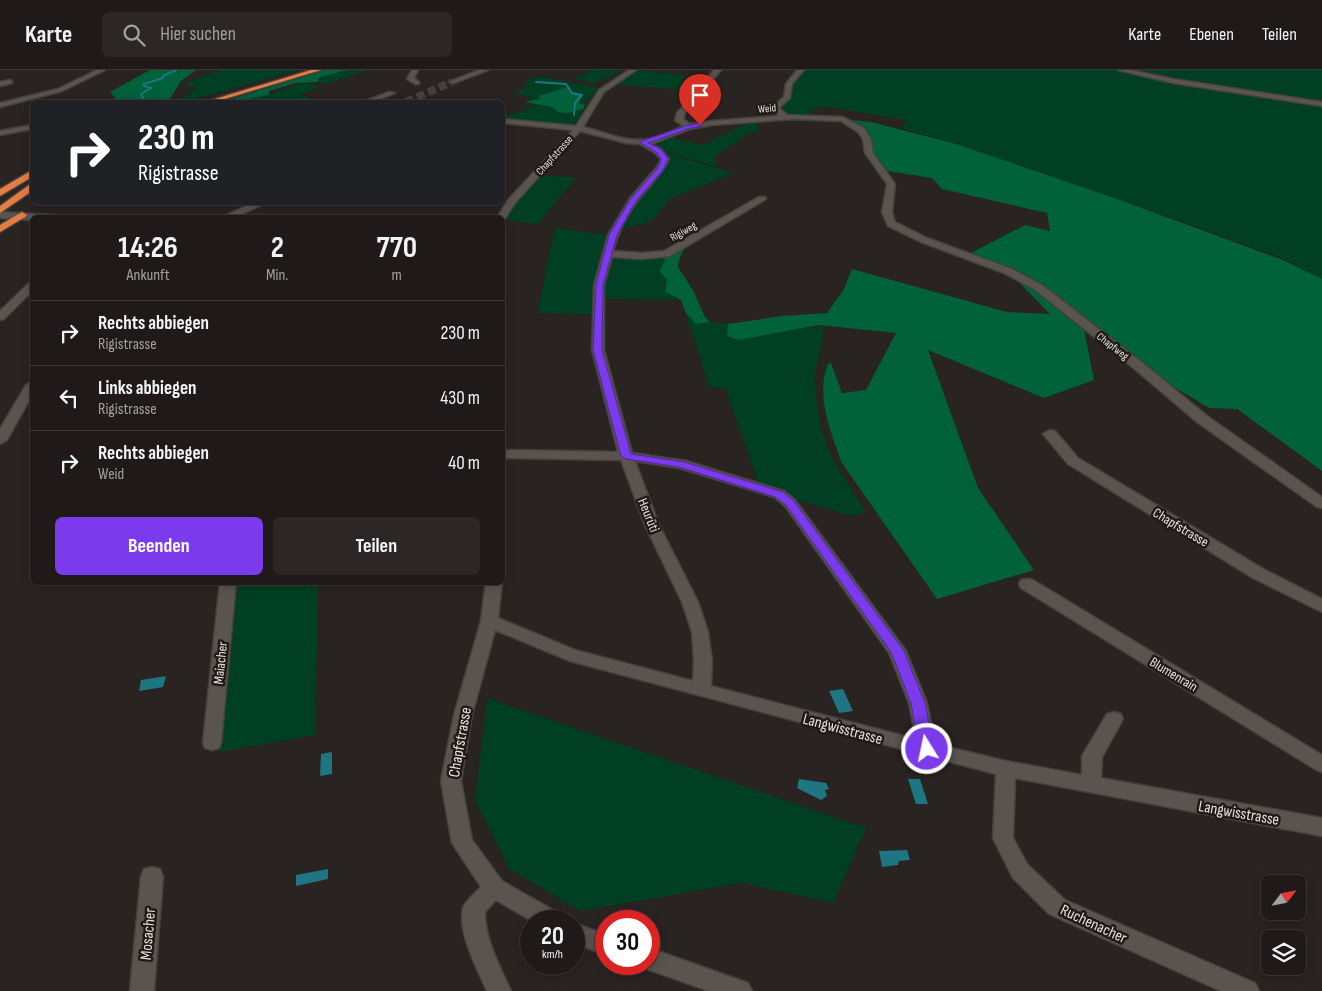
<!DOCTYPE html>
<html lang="de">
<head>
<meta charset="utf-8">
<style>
  :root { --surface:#1f1a19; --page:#2c2726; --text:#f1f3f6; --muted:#a1a1a2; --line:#3c3838; --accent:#7c3aed }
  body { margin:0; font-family:"Sofia Sans Condensed",sans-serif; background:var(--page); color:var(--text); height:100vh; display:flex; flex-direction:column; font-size:19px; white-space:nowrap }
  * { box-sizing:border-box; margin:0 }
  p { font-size:16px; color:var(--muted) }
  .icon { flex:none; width:28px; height:28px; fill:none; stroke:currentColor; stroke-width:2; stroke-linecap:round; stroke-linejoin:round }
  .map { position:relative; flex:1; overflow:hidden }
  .side { position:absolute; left:30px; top:145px; width:475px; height:370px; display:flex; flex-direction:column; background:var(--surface); border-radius:8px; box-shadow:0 2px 12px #0003,0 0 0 1px var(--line) }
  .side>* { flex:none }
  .hud { position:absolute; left:30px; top:30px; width:475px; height:105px; border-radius:8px; box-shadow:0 2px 12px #0003,0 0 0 1px var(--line); background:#202124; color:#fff; overflow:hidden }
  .needle { width:32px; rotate:58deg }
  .controls { position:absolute; left:1261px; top:805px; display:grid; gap:10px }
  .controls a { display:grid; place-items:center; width:45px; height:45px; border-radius:8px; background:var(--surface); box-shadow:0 2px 12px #0003,0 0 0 1px var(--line); font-size:25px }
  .speed { position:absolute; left:520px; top:840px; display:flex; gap:10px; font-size:25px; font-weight:700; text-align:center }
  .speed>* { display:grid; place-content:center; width:65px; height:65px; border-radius:50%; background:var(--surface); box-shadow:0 2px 12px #0003,0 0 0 1px var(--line); line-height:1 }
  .speed small { font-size:12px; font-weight:400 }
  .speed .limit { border:8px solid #d22; background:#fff; color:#111 }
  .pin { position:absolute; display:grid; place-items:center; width:42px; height:42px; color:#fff; margin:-51px -21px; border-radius:50% 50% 50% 0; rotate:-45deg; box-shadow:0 0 5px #0007 }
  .pin .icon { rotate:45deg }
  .me { position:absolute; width:55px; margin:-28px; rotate:350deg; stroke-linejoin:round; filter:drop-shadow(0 0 4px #0008) }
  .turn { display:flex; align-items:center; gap:18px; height:105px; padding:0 25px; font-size:22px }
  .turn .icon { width:65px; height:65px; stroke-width:2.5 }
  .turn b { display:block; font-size:35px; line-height:42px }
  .eta { display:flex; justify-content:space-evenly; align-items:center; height:85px; text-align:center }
  .eta b { font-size:30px; font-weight:700; line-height:35px }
  .cta { display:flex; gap:10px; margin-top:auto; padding:10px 25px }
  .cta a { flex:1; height:58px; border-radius:8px; background:var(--accent); color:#fff; font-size:20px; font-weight:700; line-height:58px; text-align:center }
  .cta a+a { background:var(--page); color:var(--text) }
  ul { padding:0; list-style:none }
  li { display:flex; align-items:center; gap:15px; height:65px; padding:0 25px; border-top:1px solid var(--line) }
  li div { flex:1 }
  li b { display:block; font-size:19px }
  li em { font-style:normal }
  header { display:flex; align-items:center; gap:30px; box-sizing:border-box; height:70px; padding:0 25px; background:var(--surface); border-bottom:1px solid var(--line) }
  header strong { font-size:24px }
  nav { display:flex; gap:28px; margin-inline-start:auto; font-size:18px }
  .search { width:350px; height:45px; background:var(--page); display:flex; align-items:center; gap:12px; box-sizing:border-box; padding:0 18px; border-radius:8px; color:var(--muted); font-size:19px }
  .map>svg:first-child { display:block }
  .green { fill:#003f24 }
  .forest { fill:#01613b }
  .water { fill:#1e7682 }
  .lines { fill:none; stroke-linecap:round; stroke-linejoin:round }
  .stream { stroke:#1e7682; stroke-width:2 }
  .minor-tunnel { stroke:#45403e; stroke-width:8; stroke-dasharray:8 4; stroke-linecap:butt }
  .minor-casing { stroke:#44403d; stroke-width:3 }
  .highway-casing { stroke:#44403d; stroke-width:3 }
  .minor { fill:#5a5451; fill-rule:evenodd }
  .highway { fill:#e57d43; fill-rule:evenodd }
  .route { fill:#7c3aed; stroke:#51269a }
  .labels { text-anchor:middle; stroke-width:5; stroke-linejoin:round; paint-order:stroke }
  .far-street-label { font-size:11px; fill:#e5e2e0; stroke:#1f1a17 }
  .street-label { font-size:14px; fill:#e5e2e0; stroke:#1f1a17 }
  .near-street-label { font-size:16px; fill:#e5e2e0; stroke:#1f1a17 }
</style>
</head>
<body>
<header>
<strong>Karte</strong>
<div class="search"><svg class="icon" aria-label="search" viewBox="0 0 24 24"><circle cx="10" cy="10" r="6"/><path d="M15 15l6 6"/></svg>Hier suchen</div>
<nav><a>Karte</a><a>Ebenen</a><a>Teilen</a></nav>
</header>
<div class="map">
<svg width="1322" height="921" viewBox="0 0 1322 921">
  <rect width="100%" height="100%" fill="#292321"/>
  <g class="green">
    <polygon points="220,0 300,0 187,31 179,30 197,18 183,14"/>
    <polygon points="347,0 369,0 327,14 318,12 318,8"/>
    <polygon points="594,0 622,1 596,13 572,9"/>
    <polygon points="637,0 686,5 681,13 701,15 696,21 613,14"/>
    <polygon points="801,0 1322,0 1322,209 1284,189 1130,133 956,74 903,59 906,50 822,36 810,42 812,47 785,48 775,38 788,28 789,14"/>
    <polygon points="538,6 599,18 588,29 576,52 573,55 503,50 502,46 525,41 526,38 537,35 525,32 531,27 512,23 524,19 528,10"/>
    <polygon points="303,13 322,16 300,25 320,31 315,32 235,32 246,29 269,25"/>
    <polygon points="751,51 756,54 759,60 745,66 716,86 716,95 718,97 663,81 650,72 668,67 703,75"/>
    <polygon points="662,82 734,103 670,129 652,151 626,158 621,156 634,135 667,95 667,87"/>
    <polygon points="539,105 576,108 538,154 505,150 513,135"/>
    <path d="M554,158l55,7c-11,26 -15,51 -18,79l-53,-1z"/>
    <polygon points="663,186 665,190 661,201 667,210 665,222 678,230 604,229 601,222 609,189 617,187"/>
    <polygon points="686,243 696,254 710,252 728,254 727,265 825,256 814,308 820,355 832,388 863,438 863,443 855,446 842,443 797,430 789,424 759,414 725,318 709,317 696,274 689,256"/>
    <polygon points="238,513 318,513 315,665 220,682"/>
    <polygon points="487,628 866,758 833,833 741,813 581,841 509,799 475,731"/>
  </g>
  <g class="forest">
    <polygon points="150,0 196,0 181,11 168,32 118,32 110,22"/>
    <path d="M324,0h23l-29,8v4l-22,1 -27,8v4c-16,2 -31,8 -46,7z"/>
    <polygon points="567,17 571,23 581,25 579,34 585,35 583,39 568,43 558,42 552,37 525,32 540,29 539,26"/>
    <path d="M843,49l28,3 85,22 156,53 171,63 39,19v192l-85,-62 -28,-1 -35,-21 -92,-68 12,61 -50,18 -116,-48 50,138 56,82 -97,29 -95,-136c-11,-29 -27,-68 -14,-99l3,-1 11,30 24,-3 30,-57 -78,-8 -80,15 -11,-4 1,-12 54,-8 45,-3 17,-24 8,-20 155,43 43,2 -42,-43 -41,-16 58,-30 25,6 -3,-18 -105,-24 -10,-11 -51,-8 -12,-17 -2,-14z"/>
    <polygon points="682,179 684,179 679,190 678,197 694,222 705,247 710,252 696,254 686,243 681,230 665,222 667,210 660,201 665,190 663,186"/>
  </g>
  <g class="water">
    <polygon points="166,606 163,617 139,621 141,610"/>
    <polygon points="843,619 853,641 839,643 829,621"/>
    <polygon points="332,682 332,704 320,706 321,684"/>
    <polygon points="799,709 826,713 829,719 825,720 827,726 821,730 797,718"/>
    <polygon points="908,709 920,709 928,734 916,734"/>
    <polygon points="907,780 910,790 899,791 898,795 882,797 879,781"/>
    <polygon points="328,799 328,809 296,816 296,805"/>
  </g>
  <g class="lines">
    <g class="stream">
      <polyline points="536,12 566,14 572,23 582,25 575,33 574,45"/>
      <polyline points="145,32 141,24 151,18 144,16 144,14 163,8 163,6 176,0"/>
    </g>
    <polyline class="minor-tunnel" points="406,32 452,12"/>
    <g class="minor-casing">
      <g id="minor">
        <polygon points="97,0 105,0 62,21 0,37 0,33 58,19"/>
        <polygon points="412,0 418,0 414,8 419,12 419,14 415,14 407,9"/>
        <polygon points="479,0 488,0 454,13 449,12"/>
        <path d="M629,0h7l-32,22 -21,35c21,5 44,16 66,12 11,-2 23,-8 34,-13l-8,-6 2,-7 37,-43h7l-36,43 -2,6 7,5 22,-3 67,-5 -8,-8 13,-11 2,-13 11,-14h7l-12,14 -2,14 -11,10 8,7 56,2 21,11 7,11 2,14 22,31 -3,28 3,10 32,16 85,31 30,16 102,79 63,52 115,81v11l-5,-1 -120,-85 -61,-52 -102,-81 -30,-16 -83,-31 -33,-16 -6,-14 5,-28 -22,-31 -2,-14 -5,-7 -17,-11 -47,-2 -82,6 -22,4 -39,15 10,5 8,10c-7,16 -20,27 -30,40 -12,15 -21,34 -26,52l29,2 22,-2 95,-54h6l1,2 -96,57 -28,3 -30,-2 -8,28v65l28,103 54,8 98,30 11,9 111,151 21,52 8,41 71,17 76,14v-19l25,-42 7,-2 7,2 2,5 -21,38 -1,21 221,40v18l-307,-58 -2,60 14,26 38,36 190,83 4,8h-38l-172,-77 -36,-36 -20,-40 3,-64 -426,-113 -75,-31 -23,85 -11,66 11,59 30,41 58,33 3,7h-31l-36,-21 -11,12c0,29 15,54 26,79h-24c-9,-21 -30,-59 -24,-83 3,-8 12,-15 18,-21l-29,-44 -11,-62 13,-66 27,-94 5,-39h16l-4,36 77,32 118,31 1,-20 -2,-29 -10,-30 -37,-77 -24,-65 -119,-2v-8l116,2 -26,-102 2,-65 14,-50 22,-37 27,-31 4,-8 -6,-6 -15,-9 -14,-1 -46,-12 -65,72 -11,17h-2v-2h-5l11,-18 65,-70 -71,-7v-4l74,7 23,-36zM635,391l44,7 95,29 11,9 104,147 20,50 7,36 -205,-53 1,-25 -4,-29 -10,-30 -39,-77z"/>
        <polygon points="1118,0 1130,0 1173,9 1322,32 1322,36 1173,13"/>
        <polygon points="10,10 12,11 12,13 0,16 0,12"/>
        <polygon points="389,22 395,23 372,32 363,32"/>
        <polygon points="32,55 32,59 0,65 0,61"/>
        <polygon points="255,132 268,132 233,148 220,148"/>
        <polygon points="0,142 52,145 56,148 32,148 32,150 0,148"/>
        <polygon points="32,213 32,221 4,249 0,250 0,241 28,214"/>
        <polygon points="32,311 32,325 7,370 0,374 0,359 26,315"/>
        <polygon points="1050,360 1055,361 1078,388 1265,500 1322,529 1322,542 1253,508 1068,394 1043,364"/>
        <polygon points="1027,509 1033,510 1322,685 1322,702 1315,699 1021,518 1019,514 1021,510"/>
        <polygon points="220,512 236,512 221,673 219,678 212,680 205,678 203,673"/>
        <polygon points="152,797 160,799 163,806 154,921 130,921 141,806 144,799"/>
        <polygon points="574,853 606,865 606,885 574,873"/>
        <polygon points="649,878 748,913 752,921 709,921 641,897 640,894 649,894"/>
      </g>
    </g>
    <g class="highway-casing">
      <g id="highway">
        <polygon points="311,0 321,0 215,32 205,32"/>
        <polygon points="29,102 32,102 32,107 0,126 0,119"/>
        <polygon points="29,115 32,115 32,121 0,143 0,136"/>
        <polygon points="22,142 27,145 25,147 0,162 0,155"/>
      </g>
    </g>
    <use href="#minor" class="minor"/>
    <use href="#highway" class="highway"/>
  </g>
  <polygon class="route" points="700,53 702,56 690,58 648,73 661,79 668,89 663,100 636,131 617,165 603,215 602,280 631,384 684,392 783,422 794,431 904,581 925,633 934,679 932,683 927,685 922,683 919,679 911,633 891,582 786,435 775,427 679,397 626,389 621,386 593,280 596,215 609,165 630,130 658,98 661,89 656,82 639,72 686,56"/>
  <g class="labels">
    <g class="far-street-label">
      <text transform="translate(767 38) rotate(-5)" y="4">Weid</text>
      <text transform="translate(554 85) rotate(-48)" y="4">Chapfstrasse</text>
      <text transform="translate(683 161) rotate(-30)" y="4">Rigiweg</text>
      <text transform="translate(1113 276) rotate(38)" y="4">Chapfweg</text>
    </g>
    <g class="street-label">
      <text transform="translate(649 445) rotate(68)" y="5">Heurüti</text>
      <text transform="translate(1181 457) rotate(31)" y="5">Chapfstrasse</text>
      <text transform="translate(220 593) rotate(-84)" y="5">Maiacher</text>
      <text transform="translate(1174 604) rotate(31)" y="5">Blumenrain</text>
    </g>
    <g class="near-street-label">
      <text transform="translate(843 658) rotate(15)" y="6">Langwisstrasse</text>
      <text transform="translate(459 672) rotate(-80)" y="6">Chapfstrasse</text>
      <text transform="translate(1239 742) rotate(10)" y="6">Langwisstrasse</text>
      <text transform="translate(1094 853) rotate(25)" y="6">Ruchenacher</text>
      <text transform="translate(147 864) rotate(-85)" y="6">Mosacher</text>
    </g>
  </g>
</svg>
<div class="controls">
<a><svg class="needle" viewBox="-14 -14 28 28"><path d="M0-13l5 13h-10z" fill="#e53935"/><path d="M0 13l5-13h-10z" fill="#a1a1a2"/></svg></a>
<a><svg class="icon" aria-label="layers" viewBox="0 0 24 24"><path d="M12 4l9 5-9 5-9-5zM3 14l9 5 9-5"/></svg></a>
</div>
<div class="speed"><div>20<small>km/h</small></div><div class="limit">30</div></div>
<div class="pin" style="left:700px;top:55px;background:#d93025"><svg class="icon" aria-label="arrive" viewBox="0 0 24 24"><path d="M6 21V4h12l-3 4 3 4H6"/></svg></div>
<svg class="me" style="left:927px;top:679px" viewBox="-20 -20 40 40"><circle r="17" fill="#7c3aed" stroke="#fff" stroke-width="3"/><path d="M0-11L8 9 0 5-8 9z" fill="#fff"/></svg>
<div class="hud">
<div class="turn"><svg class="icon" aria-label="right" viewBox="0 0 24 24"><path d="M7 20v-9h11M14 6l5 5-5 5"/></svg><div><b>230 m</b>Rigistrasse</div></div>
</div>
<section class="side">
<div class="eta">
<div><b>14:26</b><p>Ankunft</p></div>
<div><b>2</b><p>Min.</p></div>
<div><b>770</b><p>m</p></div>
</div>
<ul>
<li><svg class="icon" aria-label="right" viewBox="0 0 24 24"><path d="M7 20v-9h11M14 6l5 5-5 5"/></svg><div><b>Rechts abbiegen</b><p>Rigistrasse</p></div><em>230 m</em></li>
<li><svg class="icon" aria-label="left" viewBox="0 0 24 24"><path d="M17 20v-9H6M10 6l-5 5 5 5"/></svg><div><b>Links abbiegen</b><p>Rigistrasse</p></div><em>430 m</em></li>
<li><svg class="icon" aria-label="right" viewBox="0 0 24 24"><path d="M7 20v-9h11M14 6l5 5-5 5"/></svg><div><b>Rechts abbiegen</b><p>Weid</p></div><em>40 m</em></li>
</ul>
<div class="cta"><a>Beenden</a><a>Teilen</a></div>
</section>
</div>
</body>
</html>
